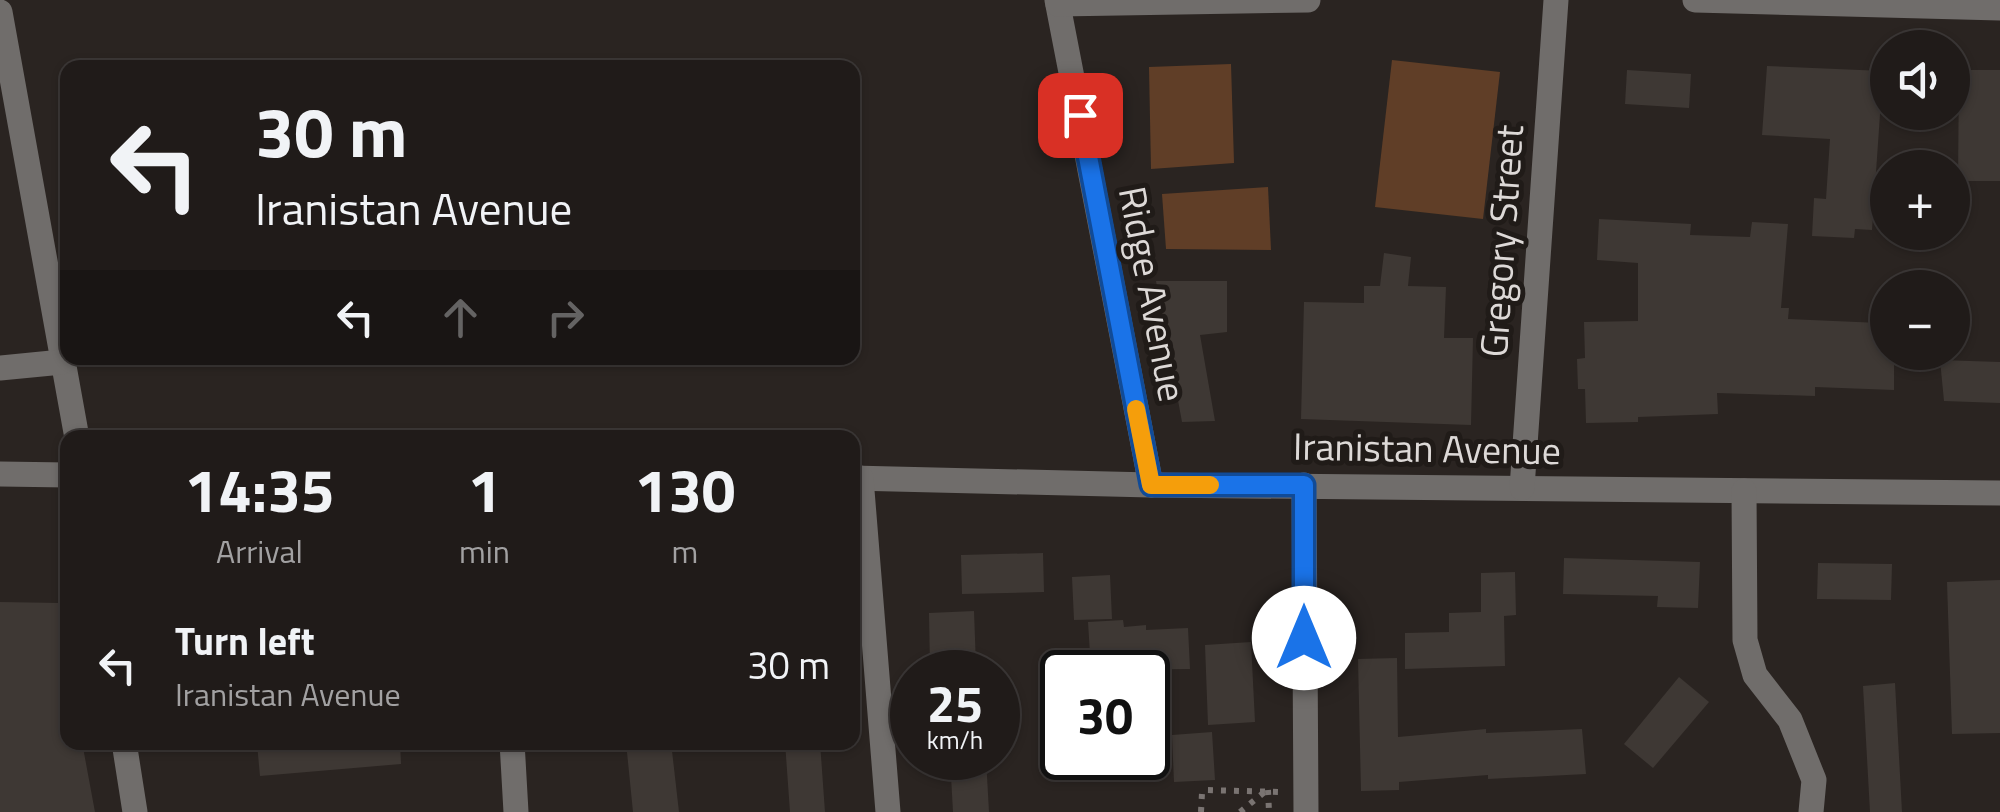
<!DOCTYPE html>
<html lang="en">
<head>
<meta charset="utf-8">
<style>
  :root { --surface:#201b19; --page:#2d2826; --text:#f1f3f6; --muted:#a2a1a2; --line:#3d3938 }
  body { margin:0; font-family:"Titillium Web",sans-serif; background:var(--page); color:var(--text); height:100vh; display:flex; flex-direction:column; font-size:38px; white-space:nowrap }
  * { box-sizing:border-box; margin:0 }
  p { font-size:32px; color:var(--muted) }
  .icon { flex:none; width:55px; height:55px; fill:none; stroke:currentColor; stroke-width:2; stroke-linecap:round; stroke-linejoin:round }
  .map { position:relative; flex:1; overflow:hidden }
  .sheet { position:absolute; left:60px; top:430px; width:800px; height:320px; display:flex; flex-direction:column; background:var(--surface); border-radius:20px; box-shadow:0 2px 8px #0004,0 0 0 2px var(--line) }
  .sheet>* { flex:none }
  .banner { position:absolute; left:60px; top:60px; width:800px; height:305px; border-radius:20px; box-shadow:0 2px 8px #0004,0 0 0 2px var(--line); background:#201b19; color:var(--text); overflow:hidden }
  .fabs { position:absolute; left:1870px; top:30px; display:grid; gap:20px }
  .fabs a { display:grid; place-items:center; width:100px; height:100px; border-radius:50%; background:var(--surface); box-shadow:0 2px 8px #0004,0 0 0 2px var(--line); font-size:50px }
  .speed { position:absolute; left:890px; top:650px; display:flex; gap:20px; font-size:50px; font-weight:700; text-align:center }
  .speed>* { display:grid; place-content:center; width:130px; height:130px; border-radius:50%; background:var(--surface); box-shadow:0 2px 8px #0004,0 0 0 2px var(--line); line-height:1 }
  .speed small { font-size:25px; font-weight:400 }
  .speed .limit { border:5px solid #111; border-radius:15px; background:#fff; color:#111 }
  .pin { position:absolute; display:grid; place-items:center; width:85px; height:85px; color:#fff; margin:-42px; border-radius:20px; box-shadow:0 5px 15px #0006 }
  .me { position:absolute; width:110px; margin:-55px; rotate:0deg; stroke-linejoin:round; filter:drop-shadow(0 0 8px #0008) }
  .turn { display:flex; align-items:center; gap:35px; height:210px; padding:0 30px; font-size:45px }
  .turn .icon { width:130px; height:130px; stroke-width:2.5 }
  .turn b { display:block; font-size:70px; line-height:85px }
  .lanes { display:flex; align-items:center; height:95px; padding:0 30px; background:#0003; justify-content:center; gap:50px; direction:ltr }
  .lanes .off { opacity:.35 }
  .eta { display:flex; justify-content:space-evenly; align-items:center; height:170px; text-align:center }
  .eta b { font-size:60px; font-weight:700; line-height:70px }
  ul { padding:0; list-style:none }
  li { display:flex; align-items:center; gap:30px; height:130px; padding:0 30px }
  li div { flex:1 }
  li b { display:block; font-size:38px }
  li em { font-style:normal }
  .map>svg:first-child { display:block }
  .green { fill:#603e27 }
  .building { fill:#3e3834 }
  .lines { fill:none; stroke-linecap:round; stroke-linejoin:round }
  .path { stroke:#7a7472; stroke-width:6; stroke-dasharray:5 8; stroke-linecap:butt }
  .minor { stroke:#706d6b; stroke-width:25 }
  .route-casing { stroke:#114b97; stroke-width:25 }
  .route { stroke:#1a73e8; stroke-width:18 }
  .slow { stroke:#f59e0b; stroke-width:18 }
  .labels { text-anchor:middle; stroke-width:10; stroke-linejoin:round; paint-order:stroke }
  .street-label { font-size:38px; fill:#ddd9d7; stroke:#201b18 }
</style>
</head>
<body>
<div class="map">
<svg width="2000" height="812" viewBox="0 0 2000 812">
  <rect width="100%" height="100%" fill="#2a2421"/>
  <g class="green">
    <polygon points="1392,60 1500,72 1483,219 1375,207"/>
    <polygon points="1231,64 1234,163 1151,169 1149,67"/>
    <polygon points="1268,187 1271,250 1166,249 1162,194"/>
  </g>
  <g class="building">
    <polygon points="1767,66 1883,71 1872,230 1855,229 1854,238 1812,236 1814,198 1826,199 1830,139 1762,135"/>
    <polygon points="1627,70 1691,74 1689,108 1625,104"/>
    <polygon points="1959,70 2000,70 2000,181 1958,181"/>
    <polygon points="1599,219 1691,224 1690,235 1750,237 1752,222 1788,224 1781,308 1789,308 1788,319 1880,323 1879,348 1894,352 1894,390 1815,387 1815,396 1717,393 1718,414 1638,417 1638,422 1586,423 1585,389 1578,389 1577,359 1585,358 1584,322 1638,321 1638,263 1597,260"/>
    <polygon points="1384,253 1411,257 1408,286 1446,287 1444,338 1473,338 1471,425 1301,419 1304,302 1364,303 1364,286 1380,286"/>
    <polygon points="1156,281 1227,281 1227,332 1200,335 1215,421 1182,422"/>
    <polygon points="1940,360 2000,362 2000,403 1944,401"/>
    <polygon points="1043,553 1044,592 962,594 961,555"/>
    <polygon points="1564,558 1700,562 1698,608 1657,607 1658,596 1563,594"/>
    <polygon points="1818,563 1892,564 1891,600 1817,599"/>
    <polygon points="1515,572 1516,615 1504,616 1505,666 1405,669 1405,633 1449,632 1449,613 1481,612 1481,573"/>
    <polygon points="1110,575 1112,619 1074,620 1072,577"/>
    <polygon points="2000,580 2000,733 1952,734 1947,582"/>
    <polygon points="0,602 60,603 60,659 68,660 68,742 82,742 95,812 0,812"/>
    <polygon points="974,611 976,666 930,668 929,613"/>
    <polygon points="1123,620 1124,627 1146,625 1146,630 1188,628 1190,669 1091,670 1088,622"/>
    <polygon points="1251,642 1255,722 1208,725 1205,645"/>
    <polygon points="1397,658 1398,737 1486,729 1486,733 1582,729 1586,774 1488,779 1488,775 1399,782 1399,790 1361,791 1358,659"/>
    <polygon points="1679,677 1709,702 1653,768 1624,744"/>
    <polygon points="1895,683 1902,812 1870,812 1863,686"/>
    <polygon points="1212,732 1215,780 1174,782 1172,735"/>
    <polygon points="280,742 400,742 401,764 260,776 257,744"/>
    <polygon points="626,742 671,742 679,812 633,812"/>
    <polygon points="785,742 820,742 825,812 790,812"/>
    <polygon points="950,758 986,758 989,812 953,812"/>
  </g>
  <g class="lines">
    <g class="path">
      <polyline points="1268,790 1269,812"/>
      <polyline points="1201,812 1202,793 1206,790 1279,792"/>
      <polyline points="1240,812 1267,790"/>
    </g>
    <g class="minor">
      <polyline points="1057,0 1151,485"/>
      <polyline points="1695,0 2000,8"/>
      <polyline points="1058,4 1308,0"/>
      <polyline points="0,12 77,438"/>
      <polyline points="0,368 62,362"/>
      <polyline points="0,474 68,475"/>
      <polyline points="852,478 1151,485 2000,493"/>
      <polyline points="861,478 888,812"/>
      <polyline points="1304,485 1306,812"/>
      <polyline points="1522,488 1556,0"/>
      <polyline points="1744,491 1745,640 1755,675 1790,720 1814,780 1811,812"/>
      <polyline points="124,742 135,812"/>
      <polyline points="512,742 516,812"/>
    </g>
  </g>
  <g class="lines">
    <g class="route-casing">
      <polyline id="route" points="1080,115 1151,485 1304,485 1304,638"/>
    </g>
    <use href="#route" class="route"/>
    <polyline class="slow" points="1136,409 1151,485 1210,485"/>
  </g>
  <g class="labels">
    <g class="street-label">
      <text transform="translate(1502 241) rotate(-86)" y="13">Gregory Street</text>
      <text transform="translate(1152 294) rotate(79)" y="13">Ridge Avenue</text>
      <text transform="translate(1427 449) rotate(1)" y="13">Iranistan Avenue</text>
    </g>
  </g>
</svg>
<div class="fabs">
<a><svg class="icon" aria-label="sound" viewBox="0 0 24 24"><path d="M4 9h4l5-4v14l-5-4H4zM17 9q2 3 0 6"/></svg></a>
<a>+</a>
<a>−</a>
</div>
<div class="speed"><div>25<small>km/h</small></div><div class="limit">30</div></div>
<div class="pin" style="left:1080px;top:115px;background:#d93025"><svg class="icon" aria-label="arrive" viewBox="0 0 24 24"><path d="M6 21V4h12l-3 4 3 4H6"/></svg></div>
<svg class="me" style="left:1304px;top:638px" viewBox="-20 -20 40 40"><circle r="19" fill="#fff"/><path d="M0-13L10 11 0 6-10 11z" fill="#1a73e8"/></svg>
<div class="banner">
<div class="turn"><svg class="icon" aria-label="left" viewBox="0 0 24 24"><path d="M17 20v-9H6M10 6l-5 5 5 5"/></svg><div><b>30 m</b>Iranistan Avenue</div></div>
<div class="lanes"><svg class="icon" aria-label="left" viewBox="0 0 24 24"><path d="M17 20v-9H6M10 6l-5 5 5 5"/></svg><svg class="icon off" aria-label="ahead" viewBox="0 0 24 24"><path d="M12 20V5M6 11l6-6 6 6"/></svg><svg class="icon off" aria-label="right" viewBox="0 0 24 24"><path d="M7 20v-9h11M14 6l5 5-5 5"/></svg></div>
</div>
<section class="sheet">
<div class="eta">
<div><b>14:35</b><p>Arrival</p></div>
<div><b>1</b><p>min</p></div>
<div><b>130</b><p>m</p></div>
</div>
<ul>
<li><svg class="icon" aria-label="left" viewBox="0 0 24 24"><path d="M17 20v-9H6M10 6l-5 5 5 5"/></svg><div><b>Turn left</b><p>Iranistan Avenue</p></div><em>30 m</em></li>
</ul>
</section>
</div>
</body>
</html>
